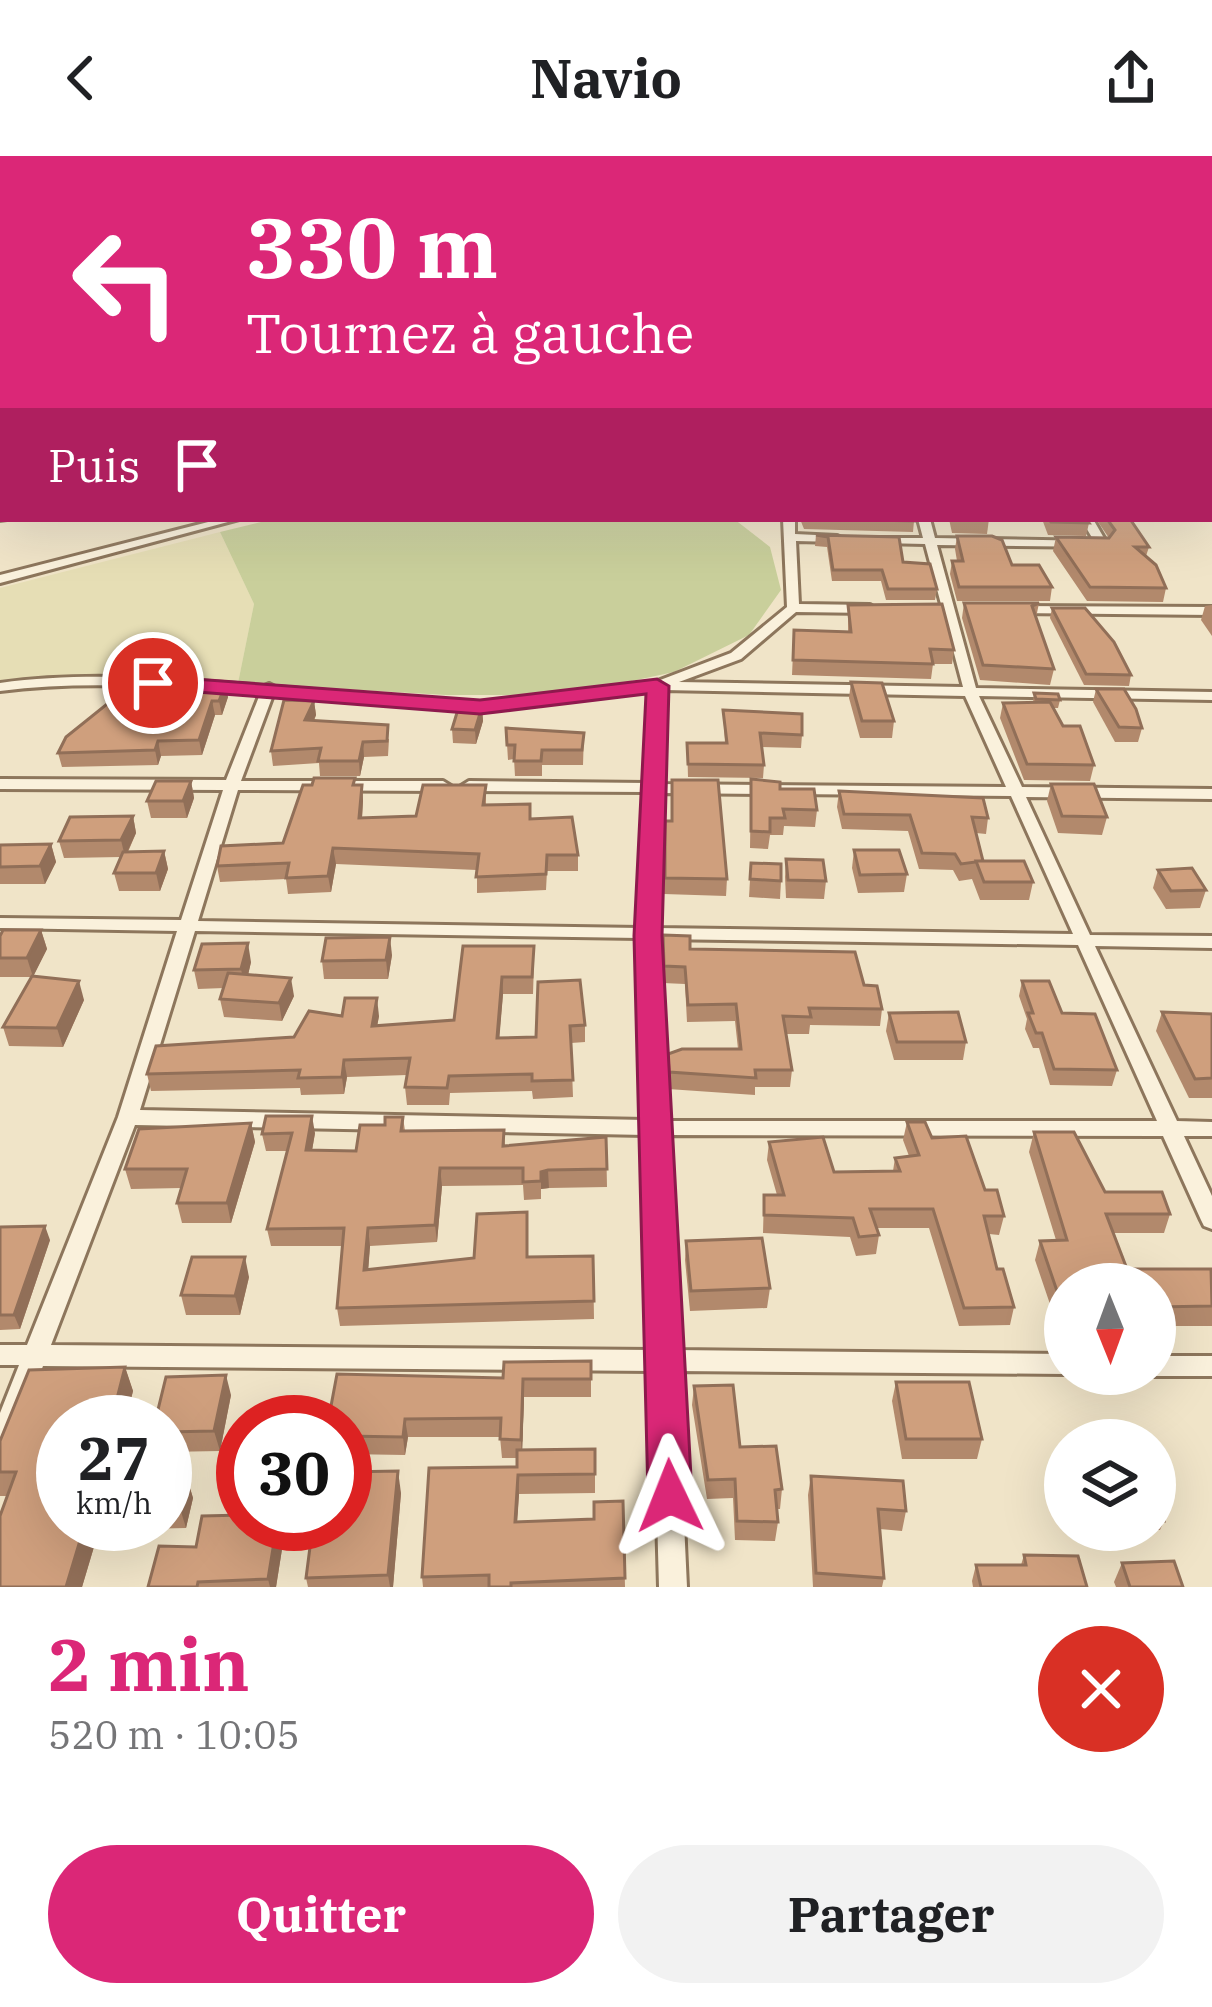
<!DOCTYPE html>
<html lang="fr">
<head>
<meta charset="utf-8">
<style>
  :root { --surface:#fff; --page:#f2f2f2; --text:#202124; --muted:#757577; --accent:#db2777 }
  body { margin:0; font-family:"IBM Plex Serif",serif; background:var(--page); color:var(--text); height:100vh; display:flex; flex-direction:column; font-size:45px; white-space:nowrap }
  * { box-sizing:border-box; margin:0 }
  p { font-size:39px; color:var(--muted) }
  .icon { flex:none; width:66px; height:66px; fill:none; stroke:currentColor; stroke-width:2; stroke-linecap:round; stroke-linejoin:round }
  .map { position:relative; height:1431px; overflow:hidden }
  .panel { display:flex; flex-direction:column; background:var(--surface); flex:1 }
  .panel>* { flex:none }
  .banner { position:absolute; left:0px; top:0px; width:1212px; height:366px; box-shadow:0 12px 48px #0002; background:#db2777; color:#fff; overflow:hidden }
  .needle { width:78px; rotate:179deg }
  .fabs { position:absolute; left:1044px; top:1107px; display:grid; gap:24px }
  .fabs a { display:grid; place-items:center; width:132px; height:132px; border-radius:50%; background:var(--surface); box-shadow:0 12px 48px #0002; font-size:60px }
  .speed { position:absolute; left:36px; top:1239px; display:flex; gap:24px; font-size:60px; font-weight:700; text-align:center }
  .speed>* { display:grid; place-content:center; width:156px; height:156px; border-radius:50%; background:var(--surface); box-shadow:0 12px 48px #0002; line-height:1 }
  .speed small { font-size:30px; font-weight:400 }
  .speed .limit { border:18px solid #d22; background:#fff; color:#111 }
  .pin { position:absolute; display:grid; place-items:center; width:102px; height:102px; color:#fff; margin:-51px; border:6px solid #fff; border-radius:50%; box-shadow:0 3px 12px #0007 }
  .me { position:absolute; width:132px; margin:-66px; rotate:358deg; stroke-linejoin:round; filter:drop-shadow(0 0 9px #0008) }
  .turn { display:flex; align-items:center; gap:42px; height:252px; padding:0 48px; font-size:54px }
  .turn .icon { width:156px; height:156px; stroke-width:2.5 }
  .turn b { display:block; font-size:84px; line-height:102px }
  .then { display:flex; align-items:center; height:114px; padding:0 48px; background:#0003; gap:24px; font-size:45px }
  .round { display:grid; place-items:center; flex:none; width:126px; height:126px; border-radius:63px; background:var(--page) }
  .summary { display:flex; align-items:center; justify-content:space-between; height:204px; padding:0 48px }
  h1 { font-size:72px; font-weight:700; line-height:90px; color:var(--accent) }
  .button { display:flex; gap:24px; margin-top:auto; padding:24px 48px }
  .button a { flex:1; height:138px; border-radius:72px; background:var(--accent); color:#fff; font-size:48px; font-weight:700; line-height:138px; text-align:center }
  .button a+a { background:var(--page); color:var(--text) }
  header { display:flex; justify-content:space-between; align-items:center; height:156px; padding:0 48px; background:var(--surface); font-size:54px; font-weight:700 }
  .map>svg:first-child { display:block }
  .farmland { fill:#e6deb5 }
  .green { fill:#c9cf9b }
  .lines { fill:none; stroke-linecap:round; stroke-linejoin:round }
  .minor-casing { stroke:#8d765c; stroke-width:6 }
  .minor { fill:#faf1dc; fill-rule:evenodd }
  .wall { fill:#b2896c }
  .shaded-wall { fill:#916f58 }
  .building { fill:#cf9f7d; stroke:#916f58; stroke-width:3 }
  .route { fill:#db2777; stroke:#8e194d; stroke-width:3 }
</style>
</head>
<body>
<header><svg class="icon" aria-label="back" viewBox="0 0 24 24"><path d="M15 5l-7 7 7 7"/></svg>Navio<svg class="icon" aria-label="share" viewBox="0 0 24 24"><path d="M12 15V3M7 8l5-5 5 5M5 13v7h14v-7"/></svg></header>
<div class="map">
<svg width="1212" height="1431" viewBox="0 0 1212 1431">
  <rect width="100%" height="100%" fill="#f0e4c8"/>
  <polygon class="farmland" points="220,376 254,448 238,527 124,520 0,524 0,432"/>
  <polygon class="green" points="273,363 734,363 770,391 781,434 749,479 674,516 566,539 446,539 238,527 254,448 220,376"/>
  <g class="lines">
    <g class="minor-casing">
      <g id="minor">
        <rect x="0" y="305" width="3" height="6"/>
        <rect x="1209" y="333" width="3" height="6"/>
        <polygon points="0,358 3,358 3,363 7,363 0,364"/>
        <polygon points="220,363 239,363 0,427 0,419"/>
        <path d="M783,363h12v15l42,2 6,3 -6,3 -41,-1 3,63 71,1 6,4 -6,4 -74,-1 -55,47 -62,23 284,5 -38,-143 -44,-1 -6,-3 2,-2h46l-5,-19h12l5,19 159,3 -13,-22h12l15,26 -2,2 -169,-2 39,143 236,4v8l-233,-4 43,91 190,2v10l-186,-2 64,138 122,1v12l-117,-2 82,175 35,1v14h-28l28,60v33l-8,-3 -3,-6 -38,-84 -497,-1 10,215 389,4 1,20 -389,-3 10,216h-28l-6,-216 -610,-5 -34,87 -9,4v-44l19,-48h-19v-20h27l91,-228 59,-186 -177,-3v-10l181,2 42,-130 -223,-1v-10l226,1 34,-86c-86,-7 -174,-14 -260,-3v-8c87,-12 177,-4 264,3l5,-2 6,3 205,16 175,-21 76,-29 56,-46zM664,534l301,6 41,91 -345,-3zM650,535l-4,92 -177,-2 -8,5 8,5 177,1 -6,136 -442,-7 40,-131 205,1 8,-5 -8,-5h-202l32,-86 207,16zM661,637l350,3 62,138 -416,-6zM195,775l444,7 6,182 -505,-10zM657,783l421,6 79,176h-492zM135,969l510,10 7,215 -601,-5z"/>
        <polygon points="1016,450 1212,451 1212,459 1012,457 1012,451"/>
        <polygon points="1155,1200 1212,1200 1212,1220 1155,1220 1148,1218 1155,1218"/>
      </g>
    </g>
    <use href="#minor" class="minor"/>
  </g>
  <g class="wall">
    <polygon points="800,363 913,363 914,365 913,376 804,373"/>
    <polygon points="949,363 989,363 987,378 952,377"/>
    <polygon points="1042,363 1086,363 1089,367 1086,380 1048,379"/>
    <polygon points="1096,363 1130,363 1149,391 1146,400 1166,432 1163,446 1087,445 1053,395 1056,381 1109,382"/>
    <polygon points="816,379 899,381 903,406 937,433 935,444 886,444 881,425 832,425 827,391 815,390"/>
    <polygon points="957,380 1052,431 1050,445 957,445 950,418 952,405 957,405 955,393"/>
    <polygon points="964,447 1039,447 1036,462 1054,513 1050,529 980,524 962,462"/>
    <polygon points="848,449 954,494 952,508 933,508 931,523 792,519 794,474 848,475"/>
    <polygon points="1212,449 1212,480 1201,464 1205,450"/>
    <polygon points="1052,452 1131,519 1129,530 1084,529 1050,462"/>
    <polygon points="851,526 894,565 892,582 860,582 849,542"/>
    <polygon points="194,528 228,541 222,559 215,559 202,599 161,600 158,609 62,611 58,597 142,544 145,558 143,560 182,559"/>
    <polygon points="1096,533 1142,572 1138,586 1115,586 1093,546"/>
    <polygon points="1034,537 1060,544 1058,552 1053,552 1063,570 1094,609 1090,625 1024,624 1000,562 1003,547 1033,547"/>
    <polygon points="314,545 316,559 314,565 389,583 388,600 364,601 360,620 320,620 319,607 273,610 271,595"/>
    <polygon points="482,551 483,565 476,588 453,587 452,573"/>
    <polygon points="723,554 802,579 801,592 762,591 764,609 763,622 688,621 687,587 725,587"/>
    <polygon points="506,572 584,577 583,609 542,609 542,620 515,620 514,603 508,604"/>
    <polygon points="751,623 780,633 817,654 815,671 784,670 783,679 770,679 768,693 750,692"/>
    <polygon points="191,625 194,642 187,662 151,662 147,645"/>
    <polygon points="1051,628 1107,661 1102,679 1058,677 1047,645"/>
    <polygon points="356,629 362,629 363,645 362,662 416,660 486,629 486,649 531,663 578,699 578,715 547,715 546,734 477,737 477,714 336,708 331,736 288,738 286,723 220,726 217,710 283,687"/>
    <polygon points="839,635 988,662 986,678 976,677 983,705 1033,726 1029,744 980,744 972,723 959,725 953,714 919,713 908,675 842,673 837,651"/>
    <polygon points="133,660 136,677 128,696 164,695 168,713 160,735 119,735 114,717 121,701 64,702 59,685"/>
    <polygon points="665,665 727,723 726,740 664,738"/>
    <polygon points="51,688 56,706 45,728 0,728 0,689"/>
    <polygon points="854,694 907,718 904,736 858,737 852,712"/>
    <polygon points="786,703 826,725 824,743 786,742 785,721"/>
    <polygon points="751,707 781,725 780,743 749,741"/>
    <polygon points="1158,714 1206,734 1200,752 1166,753 1153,732"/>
    <polygon points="41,774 47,793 33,820 84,844 63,891 9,890 3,871 31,821 0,821 0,780"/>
    <polygon points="663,779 690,793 864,829 882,853 880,870 810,869 809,878 786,878 792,914 790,931 755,931 755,939 668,933 668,898 738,893 735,865 687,866 685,828 663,827"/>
    <polygon points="463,790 534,807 533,838 503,838 499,882 536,881 538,826 585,869 585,886 571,887 573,941 533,943 532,935 450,937 449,949 407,949 405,931 407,919 347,921 344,938 301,939 300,932 151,935 147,918 294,881 342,860 379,860 377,870 454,864"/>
    <polygon points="392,799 388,823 324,823 322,805"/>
    <polygon points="251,806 248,819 294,840 282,865 224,861 220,843 224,832 198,833 194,814"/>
    <polygon points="1022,825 1062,857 1117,914 1112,930 1050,929 1039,892 1033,892 1025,873 1027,863 1019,840"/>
    <polygon points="1162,856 1212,858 1212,942 1189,942 1156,875"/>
    <polygon points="889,857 966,886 963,904 894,904 886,875"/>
    <polygon points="403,961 405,975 504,974 505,990 606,981 607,1031 549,1032 541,1033 541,1043 524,1044 523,1029 442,1030 437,1086 370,1090 368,1113 528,1101 593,1100 594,1163 340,1170 337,1152 343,1090 271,1090 267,1073 287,995 266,995 262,978 315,977 312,994 356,995 385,969"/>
    <polygon points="907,966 932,982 985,1034 1004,1060 999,1079 989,1078 997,1113 1014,1151 1010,1169 959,1170 929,1072 877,1072 879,1079 876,1098 856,1100 850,1081 763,1077 764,1039 777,1039 767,1004 769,986 834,1016 893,1015 895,1002 909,1000 903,984"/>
    <polygon points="251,967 255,986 231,1067 182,1067 177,1047 181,1032 131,1033 125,1013"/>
    <polygon points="1034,976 1105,1036 1170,1058 1164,1077 1113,1077 1127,1113 1212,1115 1212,1170 1155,1170 1155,1128 1065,1128 1065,1154 1052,1154 1035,1104 1040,1085 1056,1084 1029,996"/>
    <polygon points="0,1071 50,1084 20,1173 0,1174"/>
    <polygon points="686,1085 770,1132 767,1152 690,1155 685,1104"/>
    <polygon points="249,1121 240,1159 186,1159 181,1139"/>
    <polygon points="591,1205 591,1241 524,1241 522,1294 595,1293 595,1337 519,1338 517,1365 594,1363 623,1345 625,1431 423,1431 422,1421 517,1311 517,1302 502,1302 500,1281 408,1281 405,1299 345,1298 345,1266 503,1222"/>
    <polygon points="125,1211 133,1235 125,1266 63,1266 63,1368 165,1368 165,1319 186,1319 193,1342 186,1372 99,1374 82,1431 0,1431 0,1360 7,1340 0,1340 0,1285 29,1214"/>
    <polygon points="896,1226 982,1283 977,1303 902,1303 892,1245"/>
    <polygon points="694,1230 740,1291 782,1333 780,1353 777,1353 778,1366 775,1385 735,1384 733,1342 707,1343 692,1249"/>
    <polygon points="231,1239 220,1295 165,1296 165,1266"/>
    <polygon points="811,1320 906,1355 902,1375 880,1373 884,1422 882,1431 813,1431 808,1339"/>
    <polygon points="401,1337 393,1431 308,1431 306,1422"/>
    <polygon points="1155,1345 1164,1365 1160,1374 1134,1374 1155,1374"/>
    <polygon points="286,1368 276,1431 148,1431 196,1391"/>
    <polygon points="1024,1399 1087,1431 973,1431 972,1425 976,1409 1021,1409"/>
    <polygon points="1122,1407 1183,1431 1116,1431 1114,1426"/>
  </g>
  <g class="shaded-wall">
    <polygon points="226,527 228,541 222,559 219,545"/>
    <polygon points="142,544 145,558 126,575 123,561"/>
    <polygon points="212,545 215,559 202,599 199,584"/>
    <polygon points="314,545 316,559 307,579 305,564"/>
    <polygon points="482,551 483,565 476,588 475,574"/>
    <polygon points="158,585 161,600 158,609 155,594"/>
    <polygon points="363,586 364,601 360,620 359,605"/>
    <polygon points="191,625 194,642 187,662 183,645"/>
    <polygon points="362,629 363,645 361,677 359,662"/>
    <polygon points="133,660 136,677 125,701 121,684"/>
    <polygon points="51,688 56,706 45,728 40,710"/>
    <polygon points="333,692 336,708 331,736 328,720"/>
    <polygon points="164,695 168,713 160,735 156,717"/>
    <polygon points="41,774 47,793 33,821 27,802"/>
    <polygon points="390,781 392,799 388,823 386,804"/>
    <polygon points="248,787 251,806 245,832 241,813"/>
    <polygon points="502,821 503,838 498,899 497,882"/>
    <polygon points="291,822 294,840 282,865 279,847"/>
    <polygon points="79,825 84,844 63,891 57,872"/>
    <polygon points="377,842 379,860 374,887 372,870"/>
    <polygon points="344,904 347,921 344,938 342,921"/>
    <polygon points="312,960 315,977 309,1012 306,994"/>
    <polygon points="251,967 255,986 231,1067 227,1047"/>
    <polygon points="440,1012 442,1030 437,1086 435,1069"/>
    <polygon points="548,1014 549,1032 541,1033 541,1016"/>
    <polygon points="45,1070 50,1084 20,1173 14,1159"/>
    <polygon points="368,1072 370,1090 367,1131 364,1114"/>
    <polygon points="245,1101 249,1121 240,1159 235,1140"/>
    <polygon points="125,1211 133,1235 125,1266 111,1266"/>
    <polygon points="226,1219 231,1239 220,1295 214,1275"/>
    <polygon points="523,1223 524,1241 522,1302 521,1284"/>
    <polygon points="405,1263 408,1281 405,1299 403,1281"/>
    <polygon points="398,1315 401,1337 393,1431 390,1431 388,1419"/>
    <polygon points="186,1319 193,1342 186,1372 179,1349"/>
    <polygon points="518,1319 519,1338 516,1385 515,1366"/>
    <polygon points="85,1368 97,1368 99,1374 82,1431 66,1431"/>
    <polygon points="277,1368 286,1368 276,1431 270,1431 268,1423"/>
  </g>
  <g class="building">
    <rect x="0" y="308" width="3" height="17"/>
    <polygon points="828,363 913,363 914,365"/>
    <polygon points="1049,363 1086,363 1089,367 1051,366"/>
    <polygon points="1107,363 1130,363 1149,391 1135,391 1156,409 1166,432 1090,431 1056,381 1109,382 1115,374"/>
    <polygon points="816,379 899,381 903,406 930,408 937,433 888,433 882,414 833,414 828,381"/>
    <polygon points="957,380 992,380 1002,384 1012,409 1039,409 1052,431 959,431 952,405 963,405"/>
    <polygon points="964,447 1039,447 1032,450 1054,513 983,509"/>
    <polygon points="942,448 954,494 930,493 933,508 793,504 794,474 851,476 848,449"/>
    <polygon points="1052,452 1085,452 1114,486 1131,519 1086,518"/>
    <polygon points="851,526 882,527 894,565 862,565"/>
    <polygon points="226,527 219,545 212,545 199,584 158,585 155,594 58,597 66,581 117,540 142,544 123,561 182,559 194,528"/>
    <polygon points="1096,533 1124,533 1136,553 1142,572 1119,571"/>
    <polygon points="1034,537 1058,538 1060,544 1036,543"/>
    <polygon points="284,544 314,545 305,564 388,569 387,585 363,586 359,605 318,605 321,592 271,595"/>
    <polygon points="1050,546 1063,570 1080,570 1094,609 1027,608 1003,547"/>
    <polygon points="459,550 482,551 475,574 452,573"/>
    <polygon points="723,554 802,558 802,579 760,577 764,609 688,608 687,587 727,587"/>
    <polygon points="506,572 584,577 582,594 542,594 541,605 514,605 515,589 507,589"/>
    <polygon points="314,622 355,622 353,629 362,629 359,662 416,660 423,629 486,629 483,649 530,648 530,663 572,661 578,699 547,699 546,718 476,721 479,698 333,692 328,720 286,722 289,707 217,710 221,690 283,687 303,629 312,629"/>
    <polygon points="751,623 780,626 780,633 814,633 817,654 783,653 785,662 770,662 770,676 751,675"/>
    <polygon points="672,624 718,624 727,723 665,722 665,665 672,665"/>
    <polygon points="156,625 191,625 183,645 147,645"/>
    <polygon points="1051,628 1094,628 1107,661 1062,660"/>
    <polygon points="839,635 983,642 988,662 972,661 983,705 961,708 955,698 922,697 910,659 844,658"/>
    <polygon points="133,660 121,684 59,685 70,661"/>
    <polygon points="51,688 40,710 0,711 0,689"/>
    <polygon points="854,694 899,694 907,718 860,719"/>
    <polygon points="164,695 156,717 114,717 123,696"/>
    <polygon points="786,703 823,704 826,725 788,724"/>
    <polygon points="976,705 1024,705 1033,726 984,726"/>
    <polygon points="751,707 781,708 781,725 750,723"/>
    <polygon points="1192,712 1206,734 1171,735 1158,714"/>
    <polygon points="3,774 41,774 27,802 0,802 0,780"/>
    <polygon points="663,779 690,780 690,793 855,796 864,829 877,830 882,853 809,852 811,861 783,860 792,914 755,914 756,922 669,916 668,898 682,893 741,893 736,848 688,849 685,811 664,810"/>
    <polygon points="390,781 386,804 322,805 326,782"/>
    <polygon points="248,787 241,813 194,814 202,788"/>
    <polygon points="463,790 534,790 532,821 502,821 497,882 536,881 538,826 580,824 585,869 570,870 573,924 532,925 532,918 449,920 447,932 405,931 410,902 344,904 342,921 298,922 300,914 147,918 156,890 294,881 309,855 342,860 345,842 377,842 372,870 454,864"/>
    <polygon points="228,817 291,822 279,847 220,843"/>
    <polygon points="32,820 79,825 57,872 3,871"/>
    <polygon points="1022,825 1049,825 1062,857 1095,858 1117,914 1054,913 1042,877 1036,877 1028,857 1033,857"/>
    <polygon points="958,856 966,886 897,886 889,857"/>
    <polygon points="1162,856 1212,858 1212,922 1195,923"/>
    <polygon points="266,960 312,960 306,994 356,995 360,969 385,969 385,961 403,961 401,975 504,974 503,990 606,981 607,1013 548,1014 541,1016 541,1025 523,1026 523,1012 440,1012 435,1069 368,1072 364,1114 474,1102 477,1058 527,1056 527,1101 593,1100 594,1145 337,1152 344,1072 267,1073 292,977 262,978"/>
    <polygon points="907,966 925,966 932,982 966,980 985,1034 997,1034 1004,1060 984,1060 997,1113 1003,1113 1014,1151 964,1152 933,1053 870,1053 879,1079 859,1081 853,1062 764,1059 764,1039 784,1039 769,986 823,981 834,1016 900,1015 895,1002 919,999"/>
    <polygon points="251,967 227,1047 177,1047 187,1013 125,1013 139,973"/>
    <polygon points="1034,976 1074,976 1105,1036 1162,1036 1170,1058 1106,1058 1127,1113 1211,1113 1212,1150 1155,1151 1155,1128 1065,1128 1065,1135 1057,1135 1040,1085 1067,1084"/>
    <polygon points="45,1070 14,1159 0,1159 0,1071"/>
    <polygon points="762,1082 770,1132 691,1135 686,1085"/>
    <polygon points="192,1101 245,1101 235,1140 181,1139"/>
    <polygon points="591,1205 591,1223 523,1223 521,1284 500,1283 501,1262 405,1263 403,1281 345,1280 345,1266 328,1266 337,1218 503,1222 504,1206"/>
    <polygon points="125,1211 111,1266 63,1266 63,1368 85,1368 66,1431 0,1431 0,1360 16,1316 0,1316 0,1285 29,1214"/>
    <polygon points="226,1219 214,1275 165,1276 165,1266 155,1266 166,1221"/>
    <polygon points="896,1226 969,1226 982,1283 906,1283"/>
    <polygon points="733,1229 740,1291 776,1290 782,1333 775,1334 778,1366 737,1365 735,1323 708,1324 694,1230"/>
    <polygon points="595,1293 595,1318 518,1319 515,1366 594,1363 594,1346 623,1345 625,1422 511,1427 511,1431 489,1431 489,1419 422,1421 429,1312 517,1311 517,1294"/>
    <polygon points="398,1315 388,1419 306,1422 313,1368 345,1368 345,1316"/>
    <polygon points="165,1319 186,1319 179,1349 165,1349"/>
    <polygon points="811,1320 903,1325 906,1355 878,1353 884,1422 816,1417"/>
    <polygon points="1155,1345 1158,1345 1164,1365 1155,1365"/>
    <polygon points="243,1359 243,1368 277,1368 268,1423 198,1426 197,1431 148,1431 159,1390 196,1391 202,1360"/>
    <polygon points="1024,1399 1078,1400 1087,1431 981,1431 976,1409 1026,1409"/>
    <polygon points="1174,1405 1183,1431 1130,1431 1122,1407"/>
  </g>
  <linearGradient id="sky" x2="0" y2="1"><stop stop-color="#8fbad6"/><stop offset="0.49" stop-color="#f8f3e6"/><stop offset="1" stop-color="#f8f3e6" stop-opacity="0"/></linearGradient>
  <rect width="1212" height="398" fill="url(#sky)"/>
  <polygon class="route" points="153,520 480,544 657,523 669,530 662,780 692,1340 685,1354 670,1360 655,1354 648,1340 634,780 646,538 480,558 145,532 142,527"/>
</svg>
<div class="fabs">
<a><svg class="needle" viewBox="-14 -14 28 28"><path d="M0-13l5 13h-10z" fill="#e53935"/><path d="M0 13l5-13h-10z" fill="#757577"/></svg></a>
<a><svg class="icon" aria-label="layers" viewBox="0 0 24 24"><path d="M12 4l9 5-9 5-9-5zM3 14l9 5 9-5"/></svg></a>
</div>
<div class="speed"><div>27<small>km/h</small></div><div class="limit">30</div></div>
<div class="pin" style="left:153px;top:527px;background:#d93025"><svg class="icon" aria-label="arrive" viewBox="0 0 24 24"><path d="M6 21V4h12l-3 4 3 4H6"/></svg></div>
<svg class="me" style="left:670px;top:1340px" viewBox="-20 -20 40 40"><path d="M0-17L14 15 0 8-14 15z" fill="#db2777" stroke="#fff" stroke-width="4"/></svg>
<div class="banner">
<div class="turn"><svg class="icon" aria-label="left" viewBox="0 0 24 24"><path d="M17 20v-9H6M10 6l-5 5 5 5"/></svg><div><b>330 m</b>Tournez à gauche</div></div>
<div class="then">Puis<svg class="icon" aria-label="arrive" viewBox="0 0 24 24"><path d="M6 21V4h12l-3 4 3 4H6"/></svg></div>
</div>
</div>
<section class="panel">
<div class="summary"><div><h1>2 min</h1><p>520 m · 10:05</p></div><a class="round" style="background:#d93025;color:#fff"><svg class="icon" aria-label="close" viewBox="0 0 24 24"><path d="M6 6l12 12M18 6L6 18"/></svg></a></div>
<div class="button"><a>Quitter</a><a>Partager</a></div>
</section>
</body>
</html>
